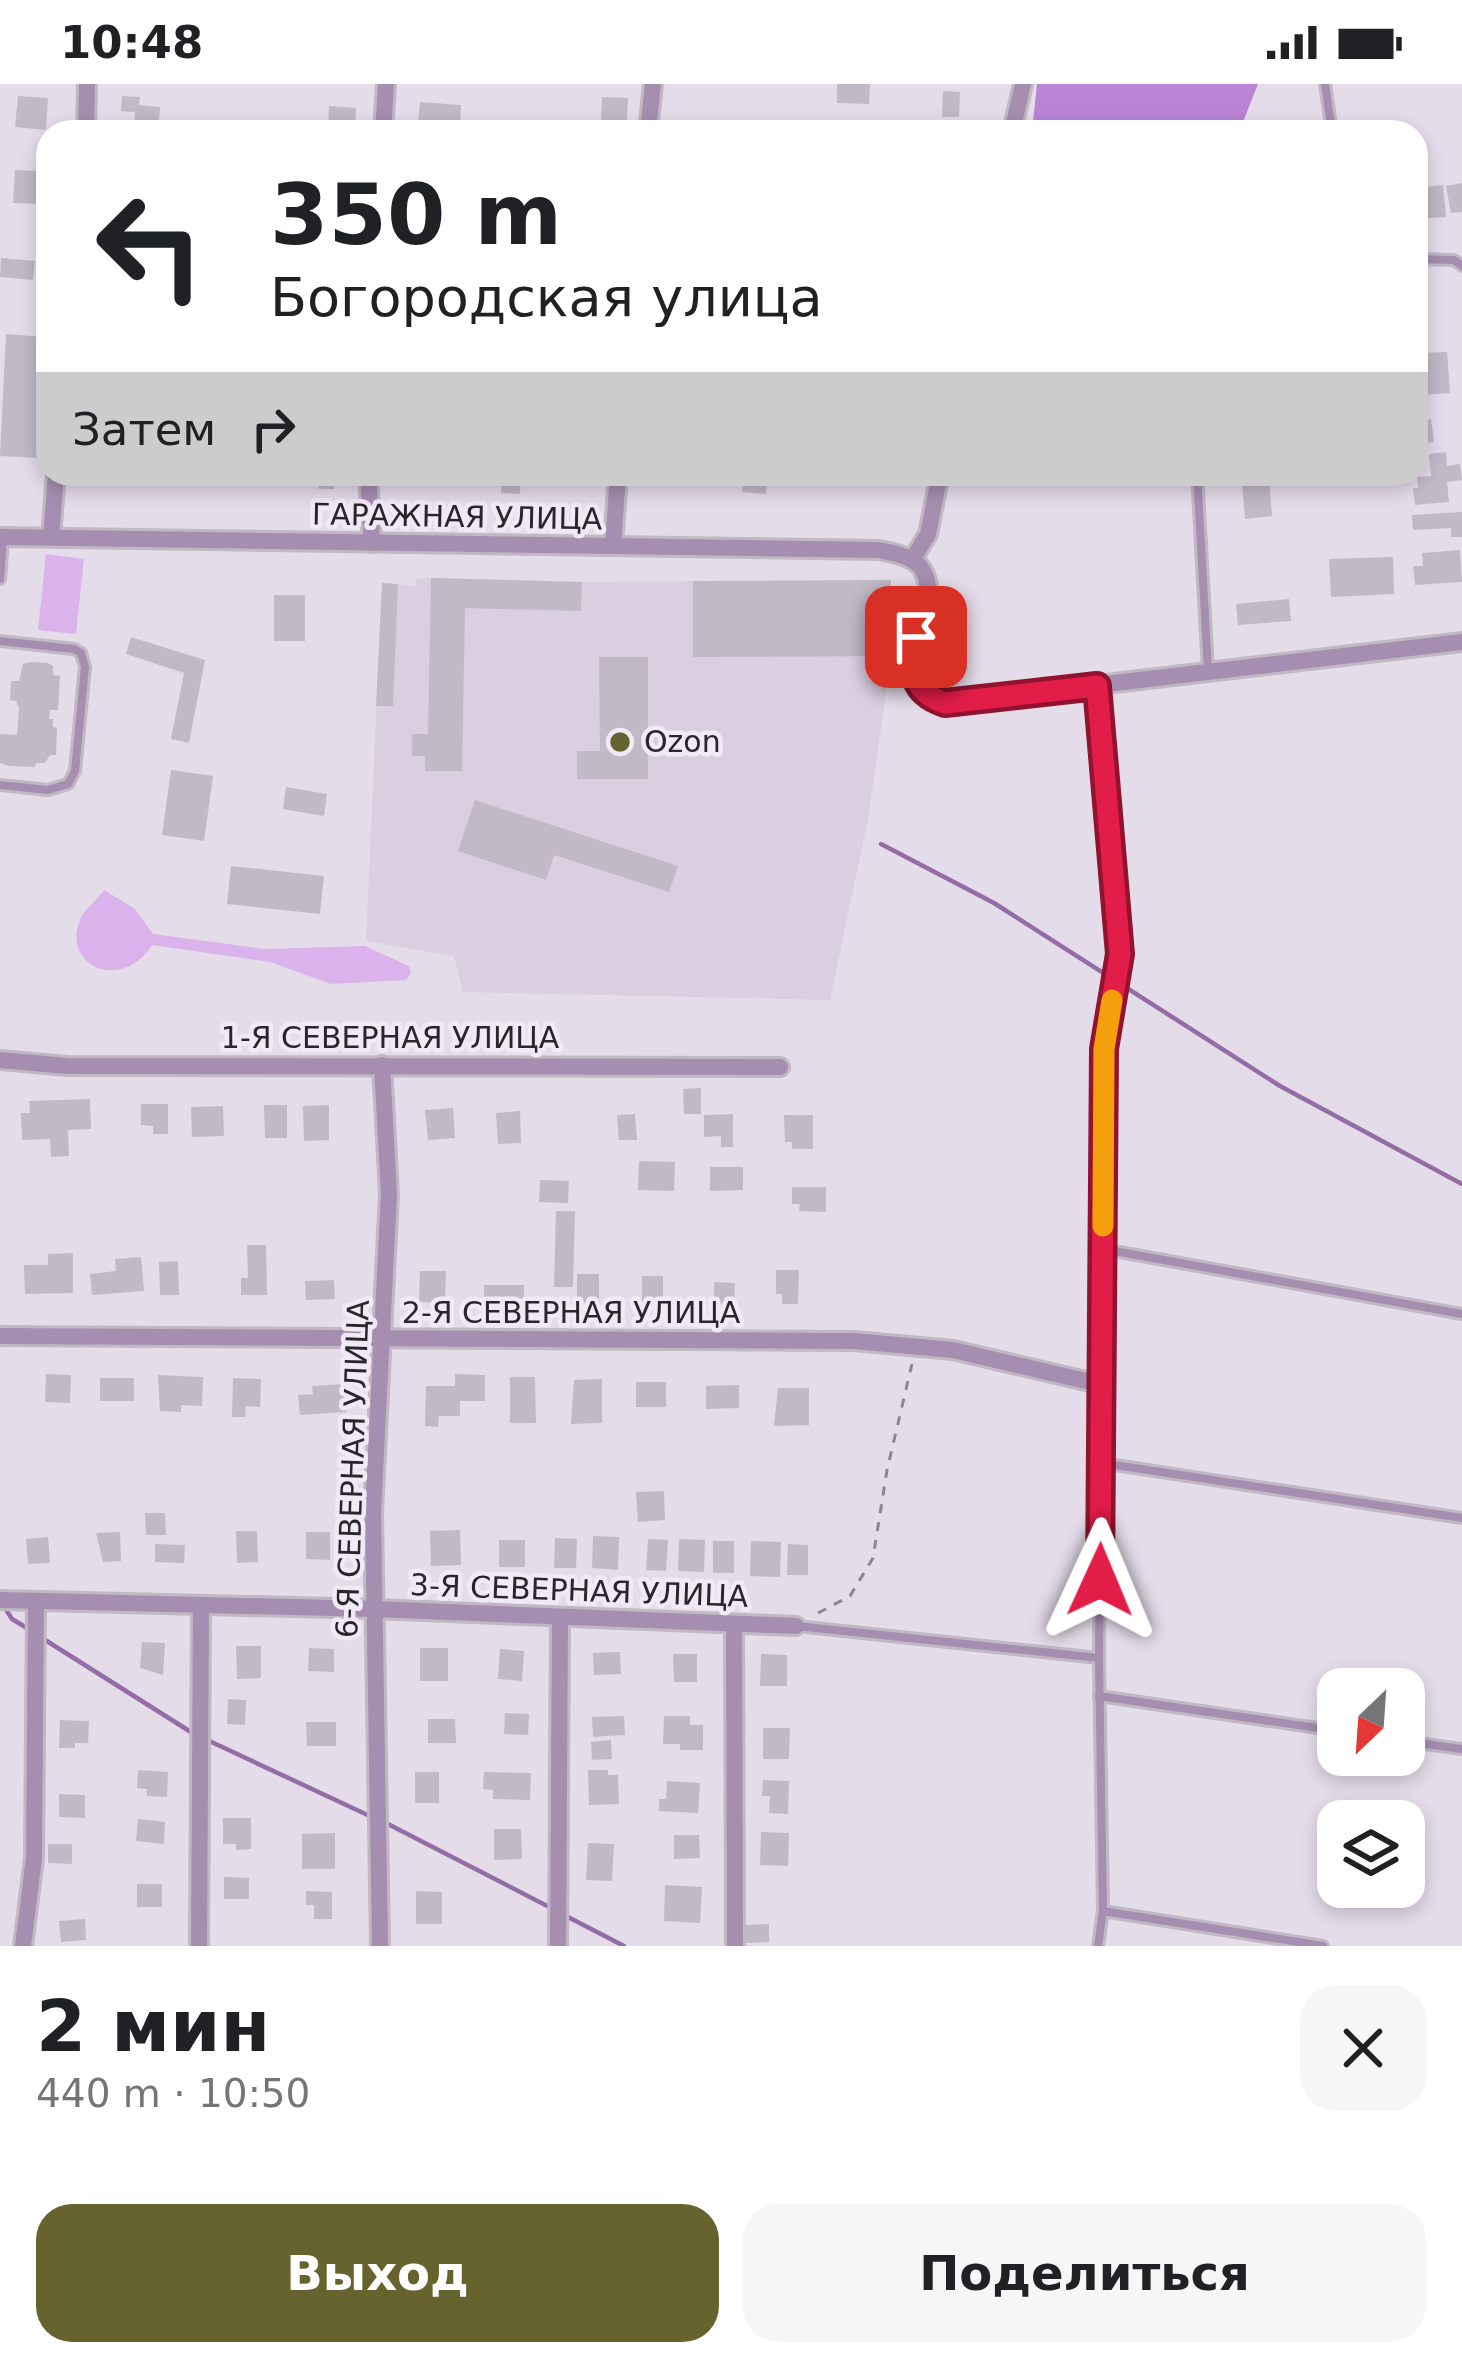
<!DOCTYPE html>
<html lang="ru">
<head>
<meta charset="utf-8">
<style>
  :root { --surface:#fff; --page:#f6f6f6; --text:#202124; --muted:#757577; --accent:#67632f }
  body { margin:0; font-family:"DejaVu Sans",sans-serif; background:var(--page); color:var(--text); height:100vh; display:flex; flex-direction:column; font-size:45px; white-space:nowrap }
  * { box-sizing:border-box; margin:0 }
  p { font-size:39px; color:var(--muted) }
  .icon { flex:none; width:66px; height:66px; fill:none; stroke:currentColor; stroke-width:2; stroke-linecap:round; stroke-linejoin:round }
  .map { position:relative; height:1862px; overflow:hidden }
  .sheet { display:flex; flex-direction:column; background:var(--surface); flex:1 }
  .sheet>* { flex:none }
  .guide { position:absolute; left:36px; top:36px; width:1392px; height:366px; border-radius:36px; box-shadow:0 6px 18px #0003; background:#fff; color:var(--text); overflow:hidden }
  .needle { width:78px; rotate:205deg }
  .buttons { position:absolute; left:1317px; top:1584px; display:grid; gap:24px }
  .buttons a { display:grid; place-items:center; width:108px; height:108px; border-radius:24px; background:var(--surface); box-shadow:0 6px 18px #0003; font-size:60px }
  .pin { position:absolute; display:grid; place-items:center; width:102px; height:102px; color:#fff; margin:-51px; border-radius:24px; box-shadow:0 6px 18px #0006 }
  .me { position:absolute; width:132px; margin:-66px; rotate:1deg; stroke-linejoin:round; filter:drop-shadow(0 0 9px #0008) }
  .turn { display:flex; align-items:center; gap:42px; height:252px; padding:0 36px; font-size:54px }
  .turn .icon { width:156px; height:156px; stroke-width:2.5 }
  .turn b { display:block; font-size:84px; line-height:102px }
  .then { display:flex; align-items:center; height:114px; padding:0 36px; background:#0003; gap:24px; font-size:45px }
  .round { display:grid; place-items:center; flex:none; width:126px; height:126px; border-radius:36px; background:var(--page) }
  .overview { display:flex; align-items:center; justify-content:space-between; height:204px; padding:0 36px }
  h1 { font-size:72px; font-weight:600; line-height:90px }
  .primary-button { display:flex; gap:24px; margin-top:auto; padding:24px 36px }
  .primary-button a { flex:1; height:138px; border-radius:36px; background:var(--accent); color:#fff; font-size:48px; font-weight:600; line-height:138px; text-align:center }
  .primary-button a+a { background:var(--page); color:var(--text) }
  .status { display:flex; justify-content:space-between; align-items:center; height:84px; padding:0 60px; background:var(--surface); direction:ltr }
  .status svg { height:33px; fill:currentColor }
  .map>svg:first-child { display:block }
  .built { fill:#dacee0 }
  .green { fill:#dab3ec }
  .forest { fill:#ba83d3 }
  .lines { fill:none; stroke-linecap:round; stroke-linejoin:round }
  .stream { stroke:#946ca6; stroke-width:4.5 }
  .building { fill:#c1b9c6 }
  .lane-casing { stroke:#c0b8c3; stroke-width:14 }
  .street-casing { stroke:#c0b8c3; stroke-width:22 }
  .path { stroke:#8c868f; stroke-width:3; stroke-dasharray:9 9; stroke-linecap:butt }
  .lane { stroke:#a68eb1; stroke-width:8 }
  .street { stroke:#a68eb1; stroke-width:16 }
  .route-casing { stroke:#92132f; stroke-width:30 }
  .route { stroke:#e11d48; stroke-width:21 }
  .slow { stroke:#f59e0b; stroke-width:21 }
  .poi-dot { fill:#67632f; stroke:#f2e9f7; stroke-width:4.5 }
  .labels { text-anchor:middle; stroke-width:9; stroke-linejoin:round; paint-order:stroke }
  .street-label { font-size:30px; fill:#2a272c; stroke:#f2e9f7 }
  .poi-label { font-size:30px; fill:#2a272c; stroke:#f2e9f7; text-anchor:start }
</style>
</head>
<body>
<div class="status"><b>10:48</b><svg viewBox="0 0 49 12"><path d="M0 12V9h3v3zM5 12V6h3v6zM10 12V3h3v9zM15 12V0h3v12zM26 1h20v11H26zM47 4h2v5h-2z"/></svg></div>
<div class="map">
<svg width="1462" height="1862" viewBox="0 0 1462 1862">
  <rect width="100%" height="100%" fill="#e5dce9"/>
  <polygon class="built" points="431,494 582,498 891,496 891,573 868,735 830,916 463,908 454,872 366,857 382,499 415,502 416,495"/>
  <g class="green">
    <polygon points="46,470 84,475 76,550 38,546"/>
    <path d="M104,806l30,18 19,26 112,15 100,-3 44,20 2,7 -5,7 -75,4 -61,-22 -118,-17c-30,48 -91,21 -72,-25 4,-11 17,-20 24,-30z"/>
  </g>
  <polygon class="forest" points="1037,0 1258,0 1239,48 1032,48"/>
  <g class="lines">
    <g class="stream">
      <polyline points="881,760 994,819 1280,1002 1462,1100"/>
      <polyline points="5,1524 12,1535 32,1547"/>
      <polyline points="42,1554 194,1650"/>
      <polyline points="205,1655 374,1734"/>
      <polyline points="384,1738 555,1826"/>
      <polyline points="566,1832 624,1862"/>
    </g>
  </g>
  <g class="building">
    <polygon points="837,0 870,0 869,20 837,19"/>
    <polygon points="943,7 960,8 959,33 942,33"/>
    <polygon points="18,12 48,14 46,46 15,43"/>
    <polygon points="122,12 140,13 139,21 160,23 158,48 134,48 135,28 121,27"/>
    <polygon points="602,13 628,14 627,37 601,36"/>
    <polygon points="420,18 461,21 460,44 417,48"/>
    <polygon points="329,22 356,24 355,48 328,48"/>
    <polygon points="15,86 40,87 39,120 13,119"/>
    <polygon points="1462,99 1462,128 1451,129 1446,102"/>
    <polygon points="1443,101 1446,133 1416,135 1416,104"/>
    <polygon points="1,174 35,177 33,196 0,193"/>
    <polygon points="6,250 44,253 38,374 0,372"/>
    <polygon points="1447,268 1450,309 1422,311 1420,269"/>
    <polygon points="1431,335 1434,358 1416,360 1416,337"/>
    <polygon points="1446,368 1447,382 1460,380 1462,396 1447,398 1449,418 1415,421 1413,404 1418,404 1417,393 1431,392 1429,370"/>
    <polygon points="294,390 334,390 334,405 319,405 319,396 294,396"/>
    <polygon points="502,390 521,390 520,410 501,409"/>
    <polygon points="743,390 767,390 766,410 742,408"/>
    <polygon points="1269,394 1272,432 1245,435 1242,397"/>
    <polygon points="1462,428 1462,453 1451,453 1451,444 1413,446 1412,431"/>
    <polygon points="1460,466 1462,498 1415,501 1413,482 1423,482 1422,469"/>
    <polygon points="1393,473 1394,510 1331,513 1329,475"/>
    <polygon points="431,494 582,498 581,527 465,524 462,687 425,687 425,672 412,672 412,650 428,650"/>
    <polygon points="891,496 891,572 693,573 693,497"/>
    <polygon points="382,499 398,500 393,622 376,622"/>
    <rect x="274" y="511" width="31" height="46"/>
    <polygon points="1289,515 1291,537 1238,541 1236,520"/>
    <polygon points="131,553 205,576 189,659 171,655 184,589 126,570"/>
    <polygon points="599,573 648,573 648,695 577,695 577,667 600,667"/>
    <polygon points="31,578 48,579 53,582 53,591 60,592 58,626 50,626 49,635 53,635 53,643 57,644 56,671 50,671 45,679 36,679 35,683 9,682 0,679 0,650 17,651 19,624 16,617 10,616 11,597 19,597 23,580"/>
    <polygon points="171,686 213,692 204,757 162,751"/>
    <polygon points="286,703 327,710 324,732 283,725"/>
    <polygon points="475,716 678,782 669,808 554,771 546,796 458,767"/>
    <polygon points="231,782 324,792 320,830 227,820"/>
    <polygon points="701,1004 701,1030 684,1030 683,1005"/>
    <polygon points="90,1015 91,1045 68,1046 69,1072 51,1073 50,1055 22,1056 21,1029 30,1029 29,1017"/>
    <polygon points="141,1020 168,1020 168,1050 153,1050 153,1042 141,1041"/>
    <polygon points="264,1021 287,1021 287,1054 265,1054"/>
    <polygon points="329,1021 329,1056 304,1057 303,1022"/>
    <polygon points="223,1022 224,1052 192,1053 191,1023"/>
    <polygon points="453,1024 455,1054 428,1056 425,1026"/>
    <polygon points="520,1027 521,1059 498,1060 496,1029"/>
    <polygon points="635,1030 637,1056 619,1056 617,1031"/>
    <polygon points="733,1030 733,1063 721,1063 721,1052 704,1053 704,1031"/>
    <polygon points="784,1031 813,1031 813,1065 792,1065 792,1058 785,1058"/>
    <polygon points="639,1077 675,1078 674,1107 638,1106"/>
    <polygon points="710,1083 743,1083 743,1106 710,1107"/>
    <polygon points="540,1096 569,1097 568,1119 539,1118"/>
    <polygon points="792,1103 826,1103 826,1128 799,1127 800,1120 792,1120"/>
    <polygon points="556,1127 575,1127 573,1203 554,1203"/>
    <polygon points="247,1161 266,1161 267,1211 241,1211 241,1194 248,1194"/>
    <polygon points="73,1169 73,1209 25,1210 24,1181 48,1181 48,1170"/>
    <polygon points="141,1173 144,1207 92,1211 90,1190 116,1187 115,1175"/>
    <polygon points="178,1177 179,1211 160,1211 159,1178"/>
    <polygon points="776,1186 799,1186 798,1220 782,1220 782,1210 776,1210"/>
    <polygon points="420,1187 446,1187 445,1219 419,1218"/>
    <polygon points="577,1190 599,1190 599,1218 577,1219"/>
    <rect x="642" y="1192" width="21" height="27"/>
    <polygon points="334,1196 335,1215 306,1216 305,1197"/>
    <polygon points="714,1198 735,1199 734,1220 714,1219"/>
    <rect x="484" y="1201" width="40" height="18"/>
    <polygon points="46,1290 71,1291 70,1319 45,1318"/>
    <polygon points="455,1290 485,1291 485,1317 460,1317 460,1332 439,1332 438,1343 425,1342 426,1302 455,1302"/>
    <polygon points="158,1291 203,1293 202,1322 181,1321 181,1328 160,1327"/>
    <polygon points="510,1293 535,1293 536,1339 510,1339"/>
    <rect x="100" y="1294" width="34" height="23"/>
    <polygon points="233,1294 261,1295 260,1323 246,1322 245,1333 232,1333"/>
    <polygon points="602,1295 602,1339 571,1340 574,1296"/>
    <rect x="636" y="1298" width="30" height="25"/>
    <polygon points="344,1300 346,1328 300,1331 298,1311 313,1310 312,1302"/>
    <polygon points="739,1301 739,1324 706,1325 706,1302"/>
    <polygon points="778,1304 809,1304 809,1341 774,1342"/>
    <polygon points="664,1407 665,1436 638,1438 636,1408"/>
    <polygon points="145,1429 165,1429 166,1451 146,1451"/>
    <polygon points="460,1446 461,1481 431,1482 430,1447"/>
    <polygon points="236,1447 257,1447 258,1478 237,1479"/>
    <polygon points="120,1448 121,1477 103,1478 96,1449"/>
    <polygon points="306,1448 330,1448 330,1476 306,1475"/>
    <polygon points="593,1452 619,1453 618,1486 592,1484"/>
    <polygon points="48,1453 50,1479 28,1480 26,1455"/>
    <polygon points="555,1454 577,1455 576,1484 554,1484"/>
    <polygon points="648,1455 668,1456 666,1487 646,1486"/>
    <polygon points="679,1455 705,1456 704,1488 678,1487"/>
    <rect x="499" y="1456" width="26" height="27"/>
    <rect x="713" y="1457" width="21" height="32"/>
    <polygon points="751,1457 781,1458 780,1493 750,1492"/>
    <polygon points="155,1460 185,1461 184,1479 155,1478"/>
    <polygon points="788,1460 808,1461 808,1491 787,1491"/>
    <polygon points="142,1558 165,1559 163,1591 140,1584"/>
    <polygon points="236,1562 261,1562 261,1594 237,1595"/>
    <polygon points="309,1564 334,1565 334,1588 308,1587"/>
    <rect x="420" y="1564" width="28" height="33"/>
    <polygon points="500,1565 524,1567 522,1597 498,1595"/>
    <polygon points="620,1568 621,1590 594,1591 593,1569"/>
    <polygon points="673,1570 697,1570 697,1598 674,1598"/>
    <polygon points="761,1570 787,1571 787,1602 760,1602"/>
    <polygon points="228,1615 246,1616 245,1641 227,1640"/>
    <polygon points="505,1629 529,1630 528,1651 504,1650"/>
    <polygon points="624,1632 625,1651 593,1653 592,1633"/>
    <polygon points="664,1632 690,1632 690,1641 703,1641 703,1666 680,1666 680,1660 663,1660"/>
    <polygon points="428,1635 455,1635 456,1659 428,1659"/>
    <polygon points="60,1636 89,1637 88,1659 75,1659 75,1664 59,1664"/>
    <polygon points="306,1638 336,1638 336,1662 307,1662"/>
    <polygon points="763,1644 790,1644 789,1675 763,1675"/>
    <polygon points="611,1656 612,1675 592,1676 591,1658"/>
    <polygon points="138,1686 168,1688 167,1713 147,1712 147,1705 137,1704"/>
    <polygon points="588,1686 608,1686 608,1691 618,1691 619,1720 589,1721"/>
    <rect x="415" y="1688" width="24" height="31"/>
    <polygon points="484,1688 531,1689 530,1716 493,1715 493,1706 483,1705"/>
    <polygon points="763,1696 789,1697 788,1730 769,1729 770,1712 762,1712"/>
    <polygon points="667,1697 700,1699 698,1729 659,1727 659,1715 666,1715"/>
    <polygon points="59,1710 85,1711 85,1734 59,1733"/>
    <polygon points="223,1734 251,1734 251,1765 236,1766 236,1760 223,1760"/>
    <polygon points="138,1735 165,1738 164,1760 136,1757"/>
    <polygon points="494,1745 521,1745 522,1775 494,1776"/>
    <polygon points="761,1748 789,1749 788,1782 760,1781"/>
    <polygon points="335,1749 335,1785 302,1785 302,1750"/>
    <polygon points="674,1751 699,1751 700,1774 674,1775"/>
    <polygon points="588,1759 614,1760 612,1797 586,1796"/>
    <polygon points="48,1760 72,1760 72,1780 48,1779"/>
    <polygon points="224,1793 249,1794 249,1815 224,1815"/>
    <rect x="137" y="1800" width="25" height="23"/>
    <polygon points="665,1801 702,1803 700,1839 664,1837"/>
    <polygon points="306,1807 332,1808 332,1835 314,1835 314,1821 306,1821"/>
    <polygon points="416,1807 442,1808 442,1840 416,1840"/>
    <polygon points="85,1835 86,1856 61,1858 59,1837"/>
    <polygon points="769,1840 769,1858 745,1859 745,1841"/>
  </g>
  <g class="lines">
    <g class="lane-casing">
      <g id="lane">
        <polyline points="1325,0 1332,48"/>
        <polyline points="1416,175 1454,176 1462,182"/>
        <polyline points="1197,390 1208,586"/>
        <polyline points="0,495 3,454"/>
        <polyline points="0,557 74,565 81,569 85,583 75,687 68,700 48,706 0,701"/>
        <polyline points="1097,603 1120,870 1104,965 1099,1574 1103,1827 1098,1862"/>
        <polyline points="1103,1165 1462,1230"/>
        <polyline points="1102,1379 1462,1434"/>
        <polyline points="796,1542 1099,1574"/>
        <polyline points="1099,1612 1338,1647"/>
        <polyline points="1404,1657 1462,1665"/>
        <polyline points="1103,1827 1323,1862"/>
      </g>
    </g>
    <g class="street-casing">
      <g id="street">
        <polyline points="86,48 87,0"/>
        <polyline points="383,48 386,0"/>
        <polyline points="648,48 653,0"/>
        <polyline points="1012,48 1023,0"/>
        <polyline points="368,390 372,459"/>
        <path d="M0,453l879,13c14,3 34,6 43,19 27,41 -51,110 23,134l517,-61"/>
        <polyline points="51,453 56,390"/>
        <polyline points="613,462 618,390"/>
        <polyline points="912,476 928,450 940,390"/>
        <polyline points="0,976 67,982 780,983"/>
        <polyline points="0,1252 854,1257 953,1266 1103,1301"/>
        <polyline points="0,1516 374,1525 796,1542"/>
        <polyline points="734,1542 735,1862"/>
        <polyline points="23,1862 34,1774 36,1517"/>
        <polyline points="199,1862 201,1521"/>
        <polyline points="380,1862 373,1428 389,1110 382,981"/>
        <polyline points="558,1862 560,1535"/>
      </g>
    </g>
    <polyline class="path" points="818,1529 850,1512 873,1474 887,1386 912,1280"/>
    <use href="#lane" class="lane"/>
    <use href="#street" class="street"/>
  </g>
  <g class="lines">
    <g class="route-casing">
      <path id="route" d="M916,553c-5,31 -5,55 29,66l152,-17 23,268 -16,95 -4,531"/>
    </g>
    <use href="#route" class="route"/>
    <polyline class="slow" points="1103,1142 1104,965 1112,916"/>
  </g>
  <circle class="poi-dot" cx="620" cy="658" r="12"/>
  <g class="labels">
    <g class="street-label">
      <text transform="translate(457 433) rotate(1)" y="10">ГАРАЖНАЯ УЛИЦА</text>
      <text x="390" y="964">1-Я СЕВЕРНАЯ УЛИЦА</text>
      <text x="571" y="1239">2-Я СЕВЕРНАЯ УЛИЦА</text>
      <text transform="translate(353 1385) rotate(-88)" y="10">6-Я СЕВЕРНАЯ УЛИЦА</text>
      <text transform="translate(579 1507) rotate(2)" y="10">3-Я СЕВЕРНАЯ УЛИЦА</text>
    </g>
    <g class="poi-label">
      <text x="644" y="668">Ozon</text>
    </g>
  </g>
</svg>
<div class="buttons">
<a><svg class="needle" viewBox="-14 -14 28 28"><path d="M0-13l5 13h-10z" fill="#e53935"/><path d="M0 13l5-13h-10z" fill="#757577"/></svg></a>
<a><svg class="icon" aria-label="layers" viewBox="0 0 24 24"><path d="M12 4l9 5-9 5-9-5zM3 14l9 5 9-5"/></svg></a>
</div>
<div class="pin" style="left:916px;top:553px;background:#d93025"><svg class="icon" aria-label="arrive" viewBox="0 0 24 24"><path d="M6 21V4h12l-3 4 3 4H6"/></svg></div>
<svg class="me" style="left:1100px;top:1496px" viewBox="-20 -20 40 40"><path d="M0-17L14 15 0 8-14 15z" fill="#e11d48" stroke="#fff" stroke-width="4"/></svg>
<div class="guide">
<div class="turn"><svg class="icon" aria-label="left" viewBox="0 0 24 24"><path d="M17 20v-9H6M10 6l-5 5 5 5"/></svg><div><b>350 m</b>Богородская улица</div></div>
<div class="then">Затем<svg class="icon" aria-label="right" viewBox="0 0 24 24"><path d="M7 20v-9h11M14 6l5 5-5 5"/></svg></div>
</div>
</div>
<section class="sheet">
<div class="overview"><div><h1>2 мин</h1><p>440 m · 10:50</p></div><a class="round"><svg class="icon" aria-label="close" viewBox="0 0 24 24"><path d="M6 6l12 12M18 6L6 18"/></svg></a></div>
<div class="primary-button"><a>Выход</a><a>Поделиться</a></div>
</section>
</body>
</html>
